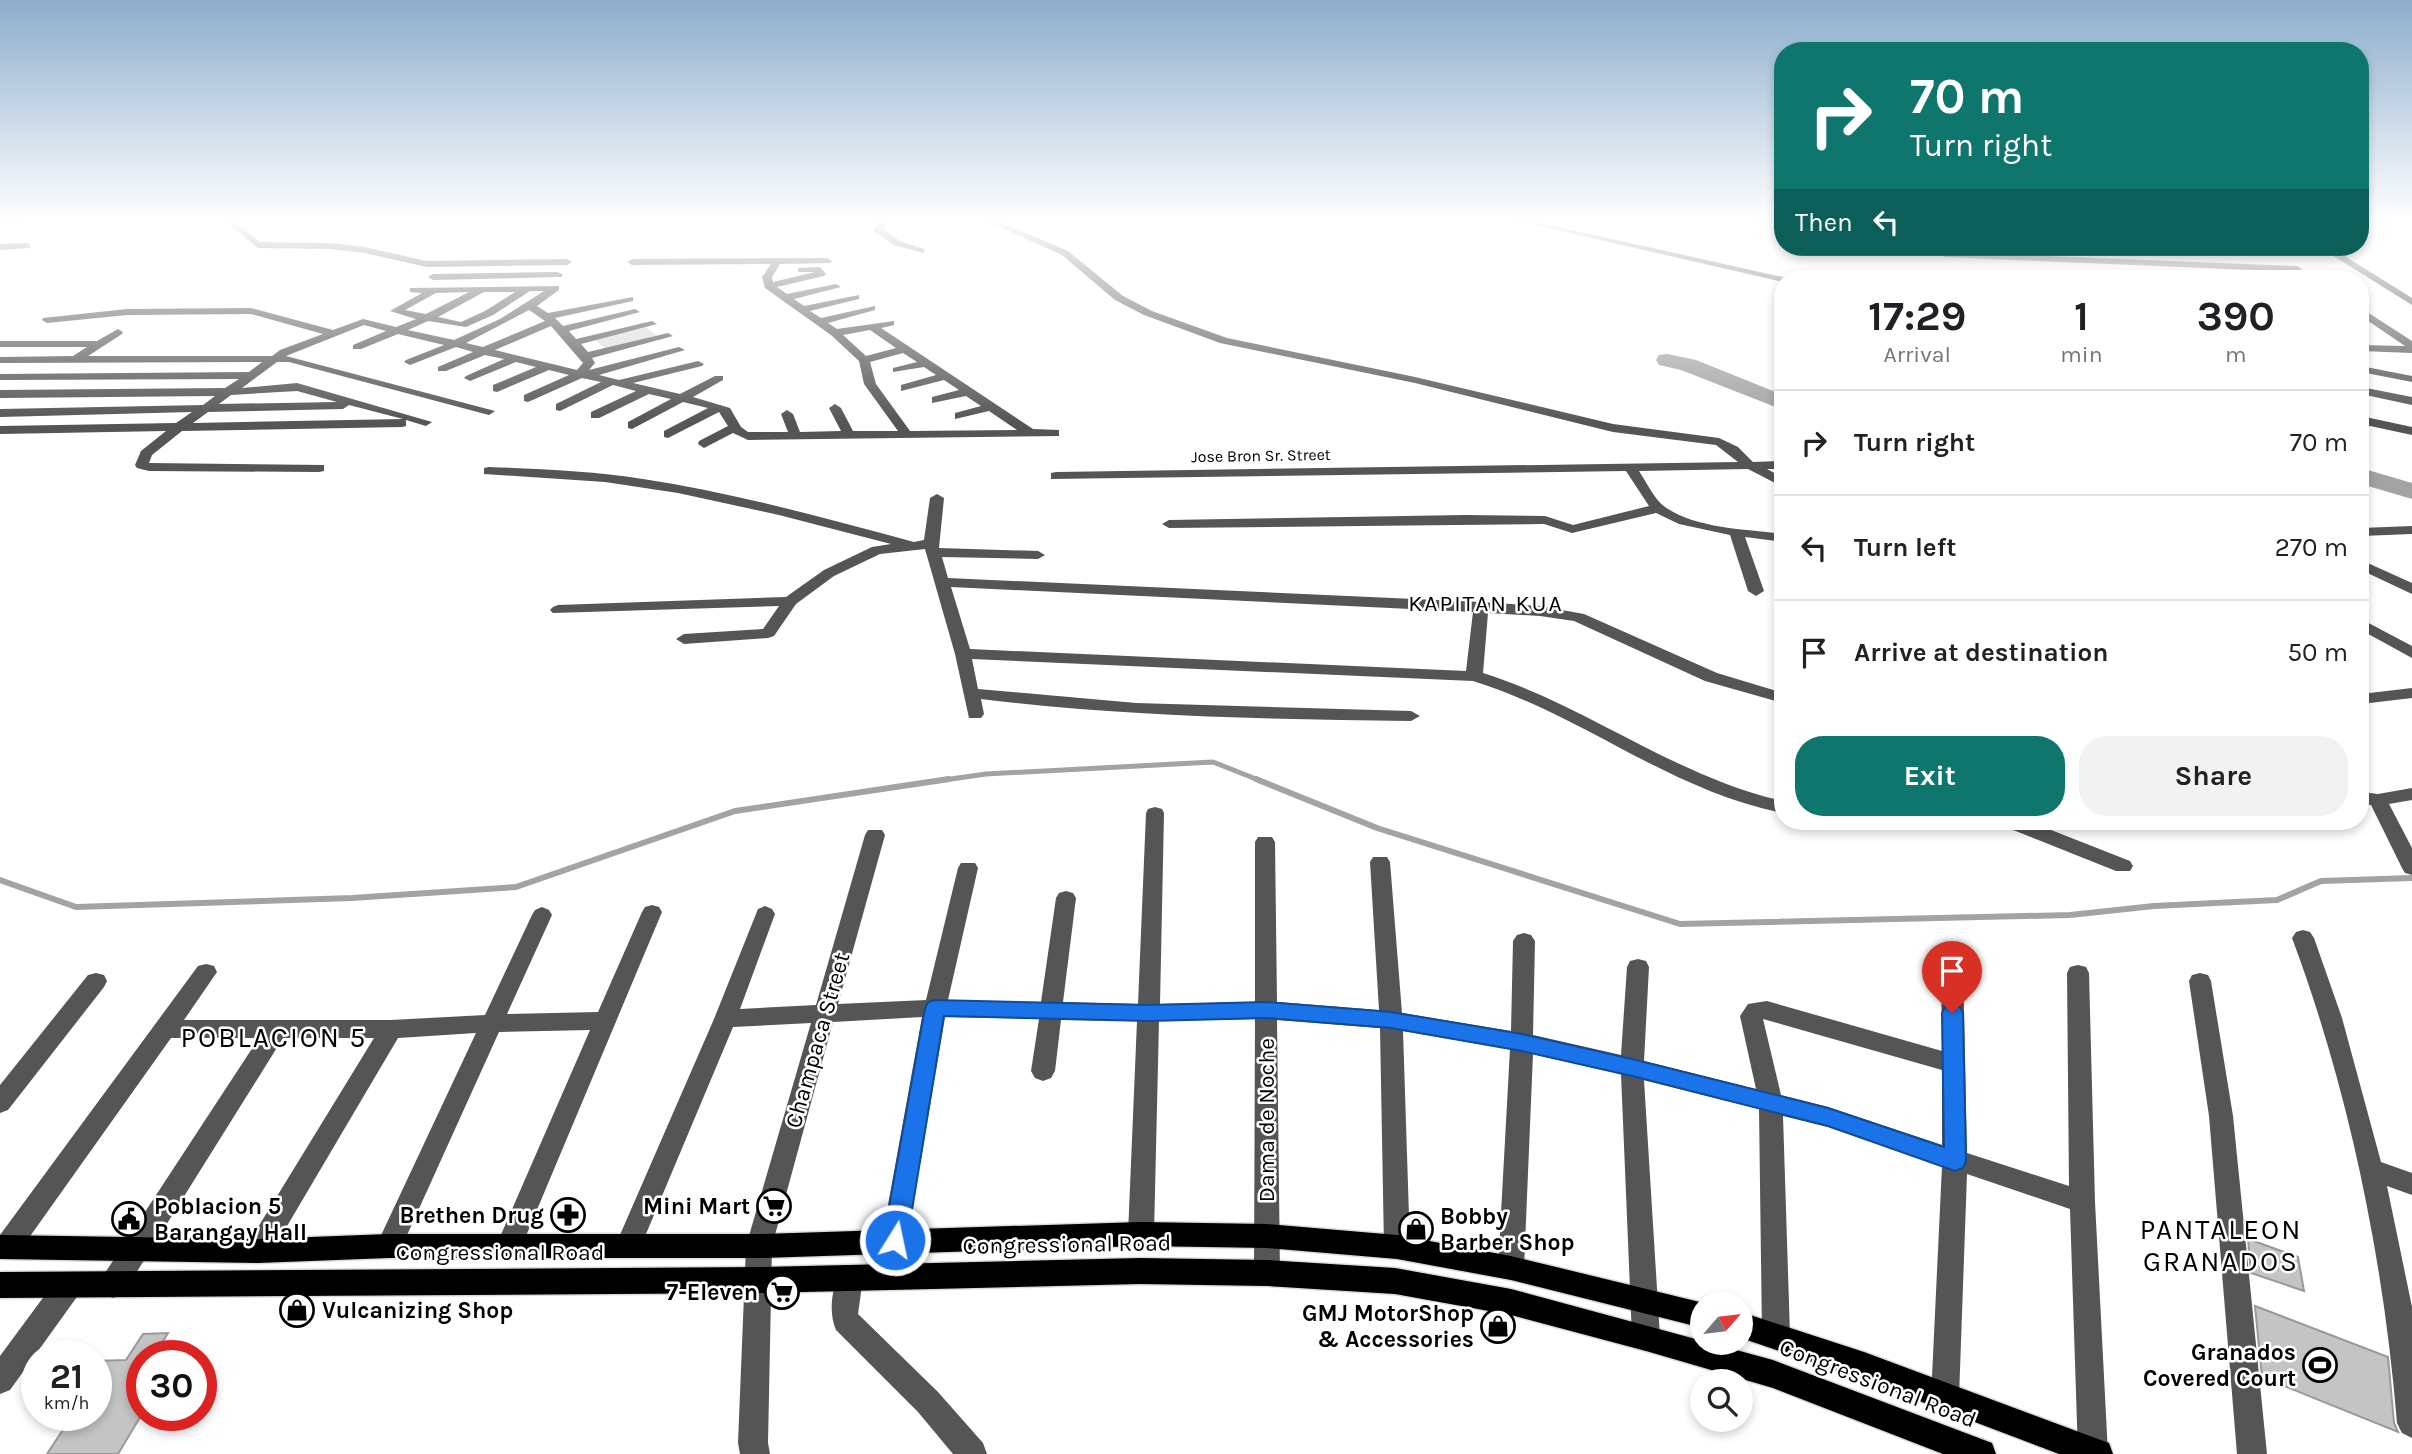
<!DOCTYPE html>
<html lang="en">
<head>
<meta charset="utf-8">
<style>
  :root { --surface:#fff; --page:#f2f2f2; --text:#202124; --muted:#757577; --line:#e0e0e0; --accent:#0f766e }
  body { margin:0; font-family:Karla,sans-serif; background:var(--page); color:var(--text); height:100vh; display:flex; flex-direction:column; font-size:26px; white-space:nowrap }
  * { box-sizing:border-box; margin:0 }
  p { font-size:23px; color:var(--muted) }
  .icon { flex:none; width:38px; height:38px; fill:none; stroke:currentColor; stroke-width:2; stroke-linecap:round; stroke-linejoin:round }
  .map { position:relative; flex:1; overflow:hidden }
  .panel { position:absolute; left:1774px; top:270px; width:595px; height:560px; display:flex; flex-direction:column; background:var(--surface); border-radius:28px; box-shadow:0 4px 10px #0003 }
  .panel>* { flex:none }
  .top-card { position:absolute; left:1774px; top:42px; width:595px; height:214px; border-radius:28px; box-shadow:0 4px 10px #0003; background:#0f766e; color:#fff; overflow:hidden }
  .needle { width:46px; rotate:62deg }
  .buttons { position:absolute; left:1690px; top:1292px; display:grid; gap:14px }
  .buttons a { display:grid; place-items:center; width:63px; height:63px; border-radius:50%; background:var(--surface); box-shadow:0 4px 10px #0003; font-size:35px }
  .speed { position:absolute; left:21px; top:1340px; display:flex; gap:14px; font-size:35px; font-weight:700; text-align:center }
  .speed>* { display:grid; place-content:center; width:91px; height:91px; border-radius:50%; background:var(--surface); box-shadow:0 4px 10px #0003; line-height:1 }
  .speed small { font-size:18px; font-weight:400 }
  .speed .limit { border:10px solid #d22; background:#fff; color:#111 }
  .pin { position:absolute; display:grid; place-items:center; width:60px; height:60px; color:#fff; margin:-72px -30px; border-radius:50% 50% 50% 0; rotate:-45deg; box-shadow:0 0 7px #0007 }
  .pin .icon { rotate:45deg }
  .me { position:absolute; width:77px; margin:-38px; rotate:10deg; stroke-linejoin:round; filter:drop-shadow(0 0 5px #0008) }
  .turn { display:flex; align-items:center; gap:24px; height:147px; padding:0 21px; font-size:32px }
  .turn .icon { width:91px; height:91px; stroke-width:2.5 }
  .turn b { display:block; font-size:49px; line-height:60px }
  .then { display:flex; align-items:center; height:66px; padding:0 21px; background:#0003; gap:14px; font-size:26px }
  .eta { display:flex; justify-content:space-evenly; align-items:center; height:119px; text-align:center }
  .eta b { font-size:42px; font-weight:700; line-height:49px }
  .primary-button { display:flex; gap:14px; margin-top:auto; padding:14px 21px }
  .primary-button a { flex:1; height:80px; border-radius:28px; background:var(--accent); color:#fff; font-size:28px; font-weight:700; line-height:80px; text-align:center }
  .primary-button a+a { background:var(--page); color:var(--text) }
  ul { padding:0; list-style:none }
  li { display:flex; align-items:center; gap:21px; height:105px; padding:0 21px; border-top:2px solid var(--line) }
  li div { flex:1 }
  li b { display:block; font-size:26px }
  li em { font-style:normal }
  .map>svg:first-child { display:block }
  .green { fill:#dcdcdc }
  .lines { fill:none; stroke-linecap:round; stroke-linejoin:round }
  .stream-far1 { stroke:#a3a3a3; stroke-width:5 }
  .stream { stroke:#a3a3a3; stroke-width:6 }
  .river { fill:#a3a3a3; fill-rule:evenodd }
  .building { fill:#c4c4c4; stroke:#999; stroke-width:2 }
  .major-casing { stroke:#dbdbdb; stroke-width:3 }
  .minor { fill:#555; fill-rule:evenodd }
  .major { fill:#000; fill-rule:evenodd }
  .route { fill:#1a73e8; stroke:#114b97; stroke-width:2 }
  .labels { text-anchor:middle; stroke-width:5; stroke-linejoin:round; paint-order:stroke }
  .far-street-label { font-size:16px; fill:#000; stroke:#fff }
  .quarter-label { font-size:23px; letter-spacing:2px; fill:#000; stroke:#fff }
  .near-street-label { font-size:23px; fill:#000; stroke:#fff }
  .near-poi-label { font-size:23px; font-weight:bold; fill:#000; stroke:#fff; text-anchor:end }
  .near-quarter-label { font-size:28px; letter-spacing:2px; fill:#000; stroke:#fff }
</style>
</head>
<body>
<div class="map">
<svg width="2412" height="1454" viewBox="0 0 2412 1454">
  <rect width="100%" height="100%" fill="#fff"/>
  <polygon class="green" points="646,327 657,336 606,349 595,340"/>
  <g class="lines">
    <polyline class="stream-far1" points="937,781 986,774 1213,762 1261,781"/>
    <g class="stream">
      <polyline points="1256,779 1377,828 1680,924 2070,915 2154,906 2277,900 2321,881 2412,878"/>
      <polyline points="0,880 76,907 352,898 516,887 735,811 949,779"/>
    </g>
    <g class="river">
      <polygon points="1667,354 1696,360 1783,395 1783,410 1681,370 1659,365 1656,360 1659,355"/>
      <polygon points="2361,468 2412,483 2412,499 2361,484"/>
    </g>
  </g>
  <g class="building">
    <polygon points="2248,1239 2298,1257 2304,1291 2251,1273"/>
    <polygon points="2255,1306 2388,1357 2394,1423 2398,1432 2262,1377"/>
    <polygon points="168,1333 154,1356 142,1356 142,1414 118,1454 47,1454 72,1416 96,1416 96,1361 126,1360 143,1334"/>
  </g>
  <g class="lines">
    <g class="major-casing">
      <g id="major">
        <polygon points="1141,1222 1267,1224 1397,1235 1511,1256 1708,1304 1703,1304 1703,1328 1511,1280 1397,1259 1267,1248 1141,1246 759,1258 389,1258 258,1263 0,1259 0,1235 258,1239 389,1234 759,1234"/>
        <polygon points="1140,1258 1267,1260 1395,1268 1511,1289 1773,1360 1992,1443 1996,1454 1943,1454 1773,1388 1646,1351 1511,1315 1395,1294 1267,1286 1140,1284 759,1293 0,1298 0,1272 759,1267"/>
        <polygon points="1741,1312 1864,1352 2098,1439 2109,1443 2113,1454 2059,1454 1864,1380 1741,1338"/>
      </g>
    </g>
    <g class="minor">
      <polygon points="0,220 29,220 0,225"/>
      <polygon points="224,220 233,220 260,242 331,243 364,247 427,261 567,259 572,262 567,265 427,267 364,253 331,249 258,248"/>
      <polygon points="882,220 890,220 883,229 900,241 924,249 924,253 894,245 875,232 873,230"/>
      <path d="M984,220h11l73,31 55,45 29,15 75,27 188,39 198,47 106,14 19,9 15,15 30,-1v8h-16l16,9v9l-35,-18 -109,2c8,12 15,28 26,36 31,22 82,22 118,27v8l-38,-5 19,54 -8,5 -8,-5 -18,-56 -51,-11 -23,-11 -84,20 -28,-9 -375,4 -7,-4 7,-4 296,-5 80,1 28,9 76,-19 -23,-35 -575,8v-6l5,-1 682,-10 -22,-17 -103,-13 -198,-49 -195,-40 -76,-28 -29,-15 -53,-45z"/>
      <polygon points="1513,220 1527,220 1787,278 1783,278 1783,282"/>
      <polygon points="27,243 30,244 30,248 0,250 0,244"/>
      <polygon points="2132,247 2272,249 2277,252 2272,255 2137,250"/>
      <polygon points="2319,247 2330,247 2412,298 2412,305"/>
      <polygon points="1947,252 2297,266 2302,269 2297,272 1944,257 1942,255"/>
      <path d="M827,258l5,3 -2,2 -50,1 -8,13 1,5 42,-10h-17v-4l22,-1 6,7 -2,2 -47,11 10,7 49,-10 5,3 -47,12 10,7 55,-11v4l-49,12 11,7 54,-12v4l-47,13 9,6 57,-8v4l-13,3 152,101 26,1v6l-311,4 -15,-7 -29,15 -6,-4 1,-3 29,-15 -9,-14 -51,26 -4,-1v-6l44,-23 -25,-6 -51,27 -4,-1v-6l43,-23 -22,-5 -50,24h-8v-6l45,-21 -23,-6 -53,26 -4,-1v-6l45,-22 -19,-4 -54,24 -4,-1v-6l45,-20 -20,-5 -52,22 -4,-1v-6l43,-18 -20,-5 -46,19 -6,-3 2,-2 38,-17 -19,-4 -39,16h-8v-4l35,-15 -17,-5 -46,18 -6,-3 2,-2 38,-15 -46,-11 -37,15h-8v-4l33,-14 -22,-6 -78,31 209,55 -6,4 -200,-53h-12l-35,26 55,-5 135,39 -6,4 -20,-6v6l-4,1 -220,4 -30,24 -3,8 175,2v6l-5,1 -170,-1 -12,-3 -2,-3 6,-14 25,-20 -166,3v-8l176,-3 16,-11 -192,5v-8l203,-4 12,-9 -215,2v-8l225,-2 14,-9 -239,1v-6l249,-2 13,-10 -262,1v-6l73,-1 14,-9h-87v-6h97l21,-12 5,3 -1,2 -34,22h184l8,-6 43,-16 -72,-20 -124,1 -80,8 -5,-3 1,-2 84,-9 124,-1 82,22 30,-11 33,8 20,-8 -26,-8 32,-18 -12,-1v-4l149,-2v4l-22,16 11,7 85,-16v4l-78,17 8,8 72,-17 5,3 -71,19 7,8 76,-18 5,3 -76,20 7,8 80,-19 5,3 -81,22 3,5 -6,7 90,-23 6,3 -86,25 20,5 79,-19 6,3 -2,2 -69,17 47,11 35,-18h8v4l-30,17 37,11 11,19 7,5h40l-7,-18 6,-4 6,4 7,18 41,-1 -12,-23 6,-4 6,4 12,23h45l-34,-47 -5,-23 -28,-26 -66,-47 -3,-11 9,-13 -139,1 -5,-3 5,-3zM530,291h14l-44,28 -46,21 -46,-10 20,-9 38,6 27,-12zM469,292l-43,22 -21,-4 31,-17zM484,292h31l-30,19 -24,11 -23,-5zM529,310l16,11 -62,26 -17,-4zM551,326l32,37 -6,7 -82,-20zM870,330l26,18 -30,8 -23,-21zM903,353l14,9 -24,6v4l31,-5 12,8 -35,10v6l43,-11 15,10 -27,7v6l34,-7 15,10 -26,7v6l34,-8 28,19 -107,1 -34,-47 -6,-22zM297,391l40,11 -118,2 12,-9zM349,405l54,14 -210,4 15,-11 135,-3z"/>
      <polygon points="1961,270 2091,275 2096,278 1958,275 1958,271"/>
      <polygon points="558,272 563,275 561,277 433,280 428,277 433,274"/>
      <polygon points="2361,308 2412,341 2412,353 2361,351 2361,345 2405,346 2361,316"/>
      <polygon points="2361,366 2412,376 2412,382 2361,372"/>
      <polygon points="2361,387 2412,397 2412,405 2361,394"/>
      <polygon points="2361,416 2412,427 2412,435 2361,424"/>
      <path d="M489,467c52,2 103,4 154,12 92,14 182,39 271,63l10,-2 6,-42 7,-4 7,4 -5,50 99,3 7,4 -7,4 -96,-2 6,21 533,24 59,4 44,8 133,59 66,20v10l-78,-22 -131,-60 -34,-5 -52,-3 -5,60c105,33 192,104 300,128v12c-115,-23 -200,-98 -310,-132l-501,-22 6,30 158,14 275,8 9,5 -9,5c-144,-2 -287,-4 -430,-22l3,15 -3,4h-12l-14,-64 -30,-105 -45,5 -46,22 -38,28 -22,32 -6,2 -84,6 -8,-5 8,-5 79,-5 16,-23 -226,7 -3,-3 3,-3 5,-2 228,-8 38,-27 48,-23 19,-3 -112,-29 -101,-22 -73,-11 -121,-8v-6zM951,587l522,25 -7,59 -496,-22z"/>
      <polygon points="2412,526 2412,534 2361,536 2361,528"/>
      <polygon points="2361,560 2412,583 2412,594 2361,570"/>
      <polygon points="2361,619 2412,646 2412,658 2361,630"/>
      <polygon points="2412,688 2412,698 2361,704 2361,694"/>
      <polygon points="2412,788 2412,800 2389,804 2412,848 2412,875 2405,873 2402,868 2371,805 2361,804 2361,792 2378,794"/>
      <path d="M1155,807l7,2 2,4 -4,191 95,-2v-160l3,-5h14l3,5 2,160 102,8 -9,-148 3,-5h14l3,5 12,151 109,18 2,-90 4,-6 7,-2 7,2 4,6 -2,94 88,20 6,-88 3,-6 8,-2 8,2 3,6 -5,94 112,28 -16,-73 8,-12 19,-3 175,50 -1,-88 3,-6 8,-2 8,2 3,6 4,190 102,33 -2,-213 3,-6 8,-2 8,2 3,6 6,229 13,252h-30l-8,-245 -103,-35 -8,224 -4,10 -10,4 -10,-4 -4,-10 11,-232 -114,-39 -45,-11 7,219 -4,10 -10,4 -10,-4 -4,-10 -3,-226 -115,-29 16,257 -4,10 -10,4 -10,-4 -4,-10 -11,-263 -88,-20 -9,214 -4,9 -9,3 -9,-3 -4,-9 12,-219 -107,-18 7,216 -4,9 -9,3 -9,-3 -4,-9 -4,-219 -103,-8 3,253 -4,9 -9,4 -9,-4 -4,-9 1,-254 -96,2 -5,213 -4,8 -9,4 -9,-4 -4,-8 9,-213 -76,-1 -6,51 -4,7 -8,3 -8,-3 -4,-7 8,-52 -94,-2 -44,260 -4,9 -9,4 -9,-4 -4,-9 47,-260 -89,5 -61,224 -4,197 2,11h-30l-2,-11 8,-197 65,-223 -78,4 -95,226 -9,3 -9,-3 -4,-9 98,-225 44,-110 7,-3 7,3 3,5 -35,95 76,-4 49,-170 3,-5h14l3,5 -47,169 88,-4 32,-132 3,-5h14l3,5 -30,132 93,2 15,-104 3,-5 7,-2 7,2 3,5 -13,104 75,2 8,-191 2,-4zM1763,1019l179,51v75l-114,-38 -47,-12z"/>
      <polygon points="2000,821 2028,821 2130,861 2133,866 2130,871 2116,871 2003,826"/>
      <polygon points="652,905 659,907 662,912 518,1255 509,1258 500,1255 496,1246 590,1030 499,1032 398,1255 389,1258 380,1255 376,1246 476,1033 398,1038 267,1260 258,1263 249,1260 245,1251 249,1242 374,1038 283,1038 123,1294 113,1298 103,1294 100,1285 103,1276 259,1038 171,1038 16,1256 7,1259 0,1256 0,1235 198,966 206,964 214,966 217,972 184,1020 391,1020 485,1015 532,915 535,910 542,907 549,910 552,915 507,1014 598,1012 642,912 645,907"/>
      <path d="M2303,930l7,2 4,6 28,80 39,144 31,11v22l-25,-9 25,121v131l-10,-5 -5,-10c-13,-161 -48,-333 -105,-485l4,-6z"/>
      <polygon points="96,973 104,975 107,981 104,987 8,1110 0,1113 0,1085 88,975"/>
      <polygon points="2200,973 2208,975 2211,981 2233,1116 2267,1454 2237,1454 2209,1116 2189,981 2192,975"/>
      <path d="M850,1265l9,4 4,9 -5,36 80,78 45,51 4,11h-34l-35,-42 -82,-82c-8,-19 -4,-42 5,-61z"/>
      <polygon points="69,1272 79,1276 82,1285 79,1294 10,1390 0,1394 0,1356 59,1276"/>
    </g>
    <use href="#major" class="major"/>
  </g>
  <linearGradient id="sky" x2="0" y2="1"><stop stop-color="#8cadcc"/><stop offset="0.52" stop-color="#fff"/><stop offset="1" stop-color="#fff" stop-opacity="0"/></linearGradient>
  <rect width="2412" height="423" fill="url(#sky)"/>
  <polygon class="route" points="935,1000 1148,1005 1266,1002 1391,1012 1522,1034 1632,1059 1828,1108 1944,1147 1942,1013 1945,1007 1952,1005 1960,1007 1963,1013 1966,1161 1963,1168 1955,1171 1828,1126 1632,1076 1522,1051 1391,1028 1266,1018 1148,1021 944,1016 907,1240 903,1247 895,1251 887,1247 883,1240 925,1008 928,1002"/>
  <defs>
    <g id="supermarket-ring" transform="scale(1.75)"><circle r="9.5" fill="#fff" stroke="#000" stroke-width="1.5"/><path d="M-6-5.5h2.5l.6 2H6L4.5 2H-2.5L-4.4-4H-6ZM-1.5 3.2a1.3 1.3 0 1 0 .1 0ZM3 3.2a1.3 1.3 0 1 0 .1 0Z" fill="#000"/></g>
    <g id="pharmacy-ring" transform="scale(1.75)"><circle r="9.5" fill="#fff" stroke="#000" stroke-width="1.5"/><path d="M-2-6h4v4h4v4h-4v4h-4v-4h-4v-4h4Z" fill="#000"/></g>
    <g id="civic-ring" transform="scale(1.75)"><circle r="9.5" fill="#fff" stroke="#000" stroke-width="1.5"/><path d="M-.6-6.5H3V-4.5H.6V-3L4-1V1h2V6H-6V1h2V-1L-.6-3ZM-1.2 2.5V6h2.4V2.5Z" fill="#000"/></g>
    <g id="shop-ring" transform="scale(1.75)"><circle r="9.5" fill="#fff" stroke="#000" stroke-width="1.5"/><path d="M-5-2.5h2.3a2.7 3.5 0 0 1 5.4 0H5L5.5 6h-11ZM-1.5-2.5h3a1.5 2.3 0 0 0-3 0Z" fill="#000"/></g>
    <g id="stadium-ring" transform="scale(1.75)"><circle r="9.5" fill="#fff" stroke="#000" stroke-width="1.5"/><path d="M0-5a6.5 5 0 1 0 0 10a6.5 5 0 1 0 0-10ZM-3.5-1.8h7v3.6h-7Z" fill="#000"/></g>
  </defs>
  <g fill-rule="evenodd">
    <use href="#supermarket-ring" x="774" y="1206"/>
    <use href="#pharmacy-ring" x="568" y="1215"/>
    <use href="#civic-ring" x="129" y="1219"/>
    <use href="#shop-ring" x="1416" y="1229"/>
    <use href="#supermarket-ring" x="782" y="1292"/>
    <use href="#shop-ring" x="297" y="1310"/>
    <use href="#shop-ring" x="1498" y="1326"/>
    <use href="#stadium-ring" x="2320" y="1365"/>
  </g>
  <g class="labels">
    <g class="far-street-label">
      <text transform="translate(1261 455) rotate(-1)" y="6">Jose Bron Sr. Street</text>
    </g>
    <g class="quarter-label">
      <text x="1486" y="611">KAPITAN KUA</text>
    </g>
    <g class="near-street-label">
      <text transform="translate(817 1040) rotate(-74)" y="8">Champaca Street</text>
      <text transform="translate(1266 1120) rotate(-90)" y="8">Dama de Noche</text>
      <text transform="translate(1067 1244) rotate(-1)" y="8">Congressional Road</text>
      <text x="500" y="1260">Congressional Road</text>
      <text transform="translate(1878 1383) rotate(21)" y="8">Congressional Road</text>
    </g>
    <g class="near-poi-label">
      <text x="154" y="1214" text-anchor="start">Poblacion 5<tspan x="154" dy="26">Barangay Hall</tspan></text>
      <text x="750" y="1214">Mini Mart</text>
      <text x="544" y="1223">Brethen Drug</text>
      <text x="1440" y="1224" text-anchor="start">Bobby<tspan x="1440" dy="26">Barber Shop</tspan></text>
      <text x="758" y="1300">7-Eleven</text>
      <text x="322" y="1318" text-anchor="start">Vulcanizing Shop</text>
      <text x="1474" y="1321">GMJ MotorShop<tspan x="1474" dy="26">&amp; Accessories</tspan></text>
      <text x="2296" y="1360">Granados<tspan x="2296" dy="26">Covered Court</tspan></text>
    </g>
    <g class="near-quarter-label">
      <text x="274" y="1047">POBLACION 5</text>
      <text x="2221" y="1239">PANTALEON<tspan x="2221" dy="32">GRANADOS</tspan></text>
    </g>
  </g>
</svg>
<div class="buttons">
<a><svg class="needle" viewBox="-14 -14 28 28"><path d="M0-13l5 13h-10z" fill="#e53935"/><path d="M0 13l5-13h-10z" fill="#757577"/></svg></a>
<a><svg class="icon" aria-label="search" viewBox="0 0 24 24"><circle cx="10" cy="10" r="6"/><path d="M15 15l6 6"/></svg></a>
</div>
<div class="speed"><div>21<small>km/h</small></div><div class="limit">30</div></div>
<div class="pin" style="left:1952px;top:1013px;background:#d93025"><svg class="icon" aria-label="arrive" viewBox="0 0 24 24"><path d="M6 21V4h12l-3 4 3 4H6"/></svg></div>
<svg class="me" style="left:895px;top:1240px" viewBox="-20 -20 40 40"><circle r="17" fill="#1a73e8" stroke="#fff" stroke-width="3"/><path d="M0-11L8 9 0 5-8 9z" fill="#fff"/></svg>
<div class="top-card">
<div class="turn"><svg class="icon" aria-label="right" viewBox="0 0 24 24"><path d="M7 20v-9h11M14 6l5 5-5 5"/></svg><div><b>70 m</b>Turn right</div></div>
<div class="then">Then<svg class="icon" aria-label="left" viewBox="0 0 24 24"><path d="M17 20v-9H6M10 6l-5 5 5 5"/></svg></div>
</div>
<section class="panel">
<div class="eta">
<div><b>17:29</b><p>Arrival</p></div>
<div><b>1</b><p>min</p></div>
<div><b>390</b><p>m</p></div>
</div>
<ul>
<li><svg class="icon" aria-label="right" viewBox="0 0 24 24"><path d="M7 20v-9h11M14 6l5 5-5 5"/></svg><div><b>Turn right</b></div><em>70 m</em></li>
<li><svg class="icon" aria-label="left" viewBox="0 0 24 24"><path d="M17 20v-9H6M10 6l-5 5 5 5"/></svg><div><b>Turn left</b></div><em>270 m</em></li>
<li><svg class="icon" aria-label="arrive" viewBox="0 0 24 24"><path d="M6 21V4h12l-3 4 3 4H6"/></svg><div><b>Arrive at destination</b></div><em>50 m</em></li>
</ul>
<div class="primary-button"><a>Exit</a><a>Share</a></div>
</section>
</div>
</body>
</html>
